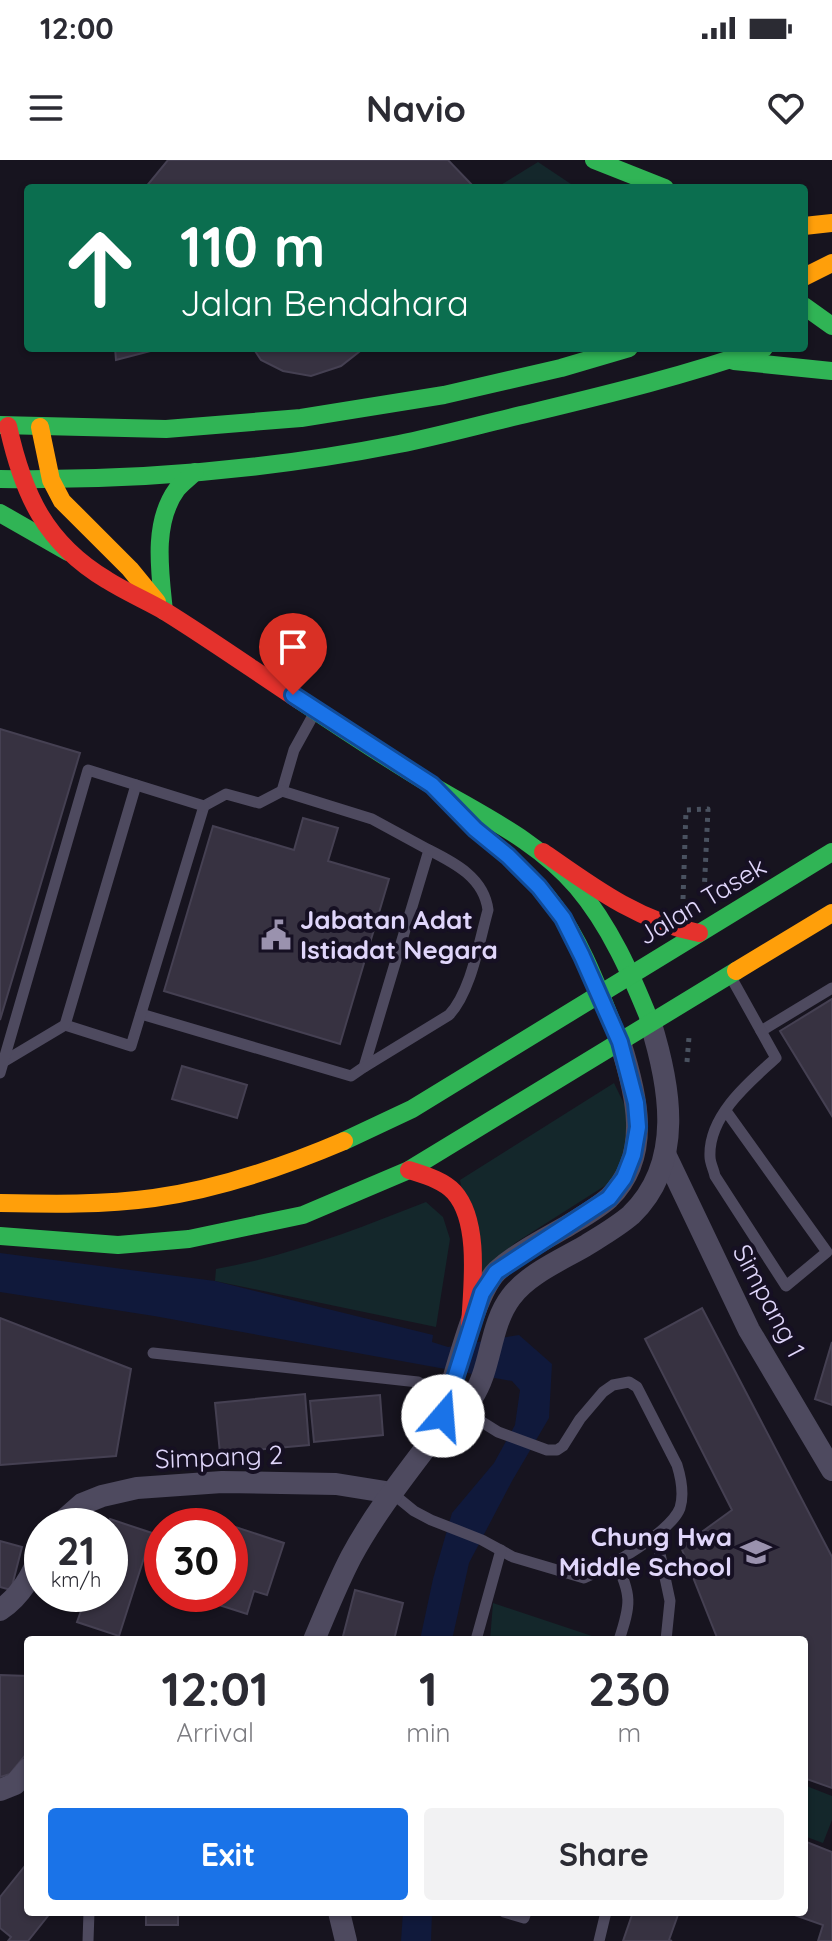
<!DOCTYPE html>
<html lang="en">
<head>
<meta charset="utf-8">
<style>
  :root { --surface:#fff; --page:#f2f2f3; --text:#2b2b33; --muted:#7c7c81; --accent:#1a73e8 }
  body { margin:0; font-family:Quicksand,sans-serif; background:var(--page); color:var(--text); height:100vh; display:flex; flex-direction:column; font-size:30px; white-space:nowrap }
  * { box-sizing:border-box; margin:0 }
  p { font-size:26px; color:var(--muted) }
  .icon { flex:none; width:44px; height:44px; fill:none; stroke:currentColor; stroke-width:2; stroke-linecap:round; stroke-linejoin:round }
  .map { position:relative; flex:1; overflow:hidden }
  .drawer { position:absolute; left:24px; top:1476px; width:784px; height:280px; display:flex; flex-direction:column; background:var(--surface); border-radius:8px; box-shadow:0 2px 6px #0004 }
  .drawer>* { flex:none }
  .hud { position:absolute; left:24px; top:24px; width:784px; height:168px; border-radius:8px; box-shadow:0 2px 6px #0004; background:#0b6e4f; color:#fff; overflow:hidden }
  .speed { position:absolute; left:24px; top:1348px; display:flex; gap:16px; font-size:40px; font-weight:700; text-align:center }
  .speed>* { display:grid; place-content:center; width:104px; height:104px; border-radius:50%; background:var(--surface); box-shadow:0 2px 6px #0004; line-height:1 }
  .speed small { font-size:20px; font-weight:400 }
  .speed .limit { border:12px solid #d22; background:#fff; color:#111 }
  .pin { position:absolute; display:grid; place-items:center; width:68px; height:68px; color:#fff; margin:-82px -34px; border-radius:50% 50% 50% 0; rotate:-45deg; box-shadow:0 0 8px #0007 }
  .pin .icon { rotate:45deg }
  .me { position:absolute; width:88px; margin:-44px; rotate:18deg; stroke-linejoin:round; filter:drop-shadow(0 0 6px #0008) }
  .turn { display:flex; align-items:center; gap:28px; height:168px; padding:0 24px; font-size:36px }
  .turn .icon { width:104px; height:104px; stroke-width:2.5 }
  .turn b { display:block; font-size:56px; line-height:68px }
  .eta { display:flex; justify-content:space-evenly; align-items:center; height:136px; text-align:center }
  .eta b { font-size:48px; font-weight:700; line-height:56px }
  .primary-button { display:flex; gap:16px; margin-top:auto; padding:16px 24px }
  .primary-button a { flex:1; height:92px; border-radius:8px; background:var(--accent); color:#fff; font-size:32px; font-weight:700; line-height:92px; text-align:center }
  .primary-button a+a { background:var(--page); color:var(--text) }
  .status { display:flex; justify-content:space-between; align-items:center; height:56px; padding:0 40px; background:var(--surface); direction:ltr }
  .status svg { height:22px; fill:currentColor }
  header { display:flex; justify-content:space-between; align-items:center; height:104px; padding:0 24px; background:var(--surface); font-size:36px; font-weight:700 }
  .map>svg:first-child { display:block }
  .green { fill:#14272b }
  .water { fill:#10193b }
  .building { fill:#373241; stroke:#454052; stroke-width:2 }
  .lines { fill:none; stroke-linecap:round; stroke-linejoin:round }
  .path { stroke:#49515f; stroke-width:5; stroke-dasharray:4 6; stroke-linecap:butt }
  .lane { stroke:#4e4a5f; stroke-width:11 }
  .street { stroke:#4e4a5f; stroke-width:22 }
  .fast { stroke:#30b455; stroke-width:18 }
  .slow { stroke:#ff9f0a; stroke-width:18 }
  .jam { stroke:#e5322d; stroke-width:18 }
  .route-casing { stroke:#114b97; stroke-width:20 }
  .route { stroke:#1a73e8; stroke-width:14 }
  .labels { text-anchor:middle; stroke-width:8; stroke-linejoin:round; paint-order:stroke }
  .street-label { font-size:26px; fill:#e0d6fb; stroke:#161023 }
  .poi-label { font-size:26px; font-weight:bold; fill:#e0d6fb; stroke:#161023; text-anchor:start }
</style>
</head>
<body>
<div class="status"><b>12:00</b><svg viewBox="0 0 49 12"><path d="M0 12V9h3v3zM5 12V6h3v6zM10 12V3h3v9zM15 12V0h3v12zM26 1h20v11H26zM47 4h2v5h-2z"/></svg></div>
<header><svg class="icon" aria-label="menu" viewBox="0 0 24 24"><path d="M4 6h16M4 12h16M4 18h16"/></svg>Navio<svg class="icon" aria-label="heart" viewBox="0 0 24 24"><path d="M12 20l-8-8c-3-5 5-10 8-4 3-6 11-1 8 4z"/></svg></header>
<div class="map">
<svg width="832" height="1781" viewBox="0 0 832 1781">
  <rect width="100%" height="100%" fill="#17141f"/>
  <g class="green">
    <polygon points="538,2 577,28 496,28"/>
    <polygon points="614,923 628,952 628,979 614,1020 515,1083 479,1115 460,1020"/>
    <path d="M426,1042l17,15 7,22 -14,88 -221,-46 1,-12c73,-13 141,-40 210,-67z"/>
    <polygon points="493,1443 598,1478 597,1480 490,1480"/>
    <polygon points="804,1625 832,1636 832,1660 823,1683 804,1676"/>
  </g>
  <g class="water">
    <polygon points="0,1093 215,1121 433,1175 432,1182 448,1187 519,1175 552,1204 549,1258 512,1321 469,1403 452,1480 420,1480 433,1419 452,1353 494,1303 515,1265 520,1230 512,1221 154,1156 0,1132"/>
    <polygon points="403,1752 432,1752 431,1781 401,1781"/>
  </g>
  <g class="building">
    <polygon points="168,0 448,0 475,28 145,28"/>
    <polygon points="115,188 162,188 116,200"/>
    <polygon points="253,188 364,188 341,206 311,216 283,211 261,200"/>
    <polygon points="0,569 80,593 0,860"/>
    <polygon points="303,658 338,668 328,701 389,719 340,884 164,831 213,666 294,690"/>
    <polygon points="832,839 832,956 780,871"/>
    <polygon points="182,906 247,925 237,958 172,939"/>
    <polygon points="702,1148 832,1397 832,1628 804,1618 804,1480 718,1480 681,1387 732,1350 645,1179"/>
    <polygon points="0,1158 131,1209 116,1296 0,1305"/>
    <polygon points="832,1182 832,1245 815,1239"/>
    <polygon points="305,1234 309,1285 220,1293 215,1243"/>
    <polygon points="380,1235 383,1275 314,1282 310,1241"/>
    <polygon points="199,1355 284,1383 267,1435 254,1431 247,1454 191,1436 230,1434 230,1366 195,1366"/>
    <polygon points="110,1359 152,1373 119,1476 77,1462 87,1434 110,1434 108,1366"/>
    <polygon points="0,1381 22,1387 11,1430 0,1427"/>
    <polygon points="355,1430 403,1443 394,1480 342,1480"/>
    <polygon points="0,1515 28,1516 28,1592 10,1614 0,1617"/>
    <polygon points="804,1681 832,1692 832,1781 818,1781 823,1765 786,1752 804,1752"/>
    <polygon points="28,1702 28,1752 51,1752 28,1781 8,1781 11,1777 0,1768 0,1737"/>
    <polygon points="146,1752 230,1752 230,1754 178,1755 178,1765 146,1765"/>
    <polygon points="633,1752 679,1752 669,1780 672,1781 623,1781"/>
  </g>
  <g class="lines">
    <g class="path">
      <polyline points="683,739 686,650 708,649 704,735"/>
      <polyline points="687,902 689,877"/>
    </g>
    <g class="lane">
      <polyline points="141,854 351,916 364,907 429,690 372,659 282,631 294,590 315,552"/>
      <polyline points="65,865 131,886 204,646 226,634 259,643 282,631"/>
      <polyline points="761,871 832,828"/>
      <polyline points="3,902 65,865 136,625"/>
      <path d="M364,907l85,-52c22,-23 30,-73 39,-105 -4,-32 -33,-47 -59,-60"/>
      <polyline points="0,913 88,610 204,646"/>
      <path d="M726,951l101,141 -41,34 -71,-110c-1,-6 -5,-13 -5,-19 -2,-41 39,-75 66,-99l-44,-79"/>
      <path d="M153,1193l265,29 80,50 49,18h10l6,-4 17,-27 23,-27 10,-7 16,-3 8,5 40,78c4,13 7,30 3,43 -9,24 -72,60 -96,70l-71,-21 -31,-17 -51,-20 -17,-9 -22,-18"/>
      <polyline points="656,1375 670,1441 666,1480"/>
      <path d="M615,1400c17,35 16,44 4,80"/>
      <polyline points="476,1480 501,1390"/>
      <polyline points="504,1752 524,1758 526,1752"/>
      <polyline points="88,1781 89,1752"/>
      <polyline points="599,1781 606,1752"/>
    </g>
    <g class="street">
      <polyline points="665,994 749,1170 832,1310"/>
      <path d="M438,1271c12,-36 35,-137 59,-160 20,-18 48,-32 72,-46 13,-8 29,-17 40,-27 44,-43 27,-106 11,-156"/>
      <polyline points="57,1366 82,1344 102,1336 137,1328 222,1322 336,1324 392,1333"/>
      <path d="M0,1450c22,-15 32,-35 42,-59"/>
      <path d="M314,1480c12,-28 23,-56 37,-83 22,-41 51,-78 79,-115 12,-16 30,-27 42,-44 20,-30 17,-72 39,-101 17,-23 50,-37 74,-51 16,-10 32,-19 46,-31 54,-52 39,-130 19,-194"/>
      <polyline points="0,1630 15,1624 28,1609"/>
      <polyline points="339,1752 346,1781"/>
    </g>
    <g class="fast">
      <polyline points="594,0 665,28"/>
      <polyline points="804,146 832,166"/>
      <polyline points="734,201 832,211"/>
      <polyline points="0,265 166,269 301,258 444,235 561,208 629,188"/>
      <path d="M0,319c134,2 268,-9 399,-35 44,-9 87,-21 131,-31 79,-19 157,-38 234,-65"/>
      <polyline points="0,353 68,392"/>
      <path d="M164,451c-4,-39 -12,-88 13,-122 5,-6 12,-11 18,-17"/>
      <path d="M299,540c44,29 88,59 134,86 50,30 105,55 144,101 33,39 54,87 73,134"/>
      <path d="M476,670c29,23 58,47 80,78 29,40 45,89 64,134"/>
      <polyline points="344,981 412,949 832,692"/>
      <polyline points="0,1076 118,1085 189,1079 303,1055 409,1010 736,811"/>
    </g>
    <g class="slow">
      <polyline points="804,66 832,63"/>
      <polyline points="804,117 832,103"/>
      <polyline points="40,267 51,320 62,341 130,409 157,442"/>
      <polyline points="736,811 832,753"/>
      <path d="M0,1043c51,1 103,2 154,-5 66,-9 129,-31 190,-57"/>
    </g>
    <g class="jam">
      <path d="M8,266c15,68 37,117 99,154 19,12 40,21 59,32 45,28 89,59 133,88"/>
      <path d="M543,692c50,35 95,69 156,81"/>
      <path d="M409,1010c15,5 34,10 45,22 27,30 18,96 16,134"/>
    </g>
  </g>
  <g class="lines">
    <g class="route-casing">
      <polyline id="route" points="293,535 432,625 475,669 508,696 539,727 563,758 582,796 620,882 636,943 638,967 633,995 624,1018 609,1038 496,1112 482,1133 443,1256"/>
    </g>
    <use href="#route" class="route"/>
  </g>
  <defs>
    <g id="civic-bare" transform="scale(2.4)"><path d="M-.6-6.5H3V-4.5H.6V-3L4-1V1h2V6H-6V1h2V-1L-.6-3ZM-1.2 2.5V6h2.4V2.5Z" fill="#9a92ae" stroke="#161023" stroke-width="2.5" paint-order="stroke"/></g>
    <g id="school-bare" transform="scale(2.4)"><path d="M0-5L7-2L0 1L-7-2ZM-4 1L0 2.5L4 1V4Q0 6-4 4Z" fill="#9a92ae" stroke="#161023" stroke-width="2.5" paint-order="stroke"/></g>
  </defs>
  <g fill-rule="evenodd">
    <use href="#civic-bare" x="276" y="775"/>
    <use href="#school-bare" x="756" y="1392"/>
  </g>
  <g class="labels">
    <g class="street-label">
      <text transform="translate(702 741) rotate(-31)" y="9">Jalan Tasek</text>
      <text transform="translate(769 1141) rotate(62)" y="9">Simpang 1</text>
      <text transform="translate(219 1297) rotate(-2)" y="9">Simpang 2</text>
    </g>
    <g class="poi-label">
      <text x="300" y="769">Jabatan Adat<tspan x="300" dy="30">Istiadat Negara</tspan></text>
      <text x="732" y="1386" text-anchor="end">Chung Hwa<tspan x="732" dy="30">Middle School</tspan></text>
    </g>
  </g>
</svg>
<div class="speed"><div>21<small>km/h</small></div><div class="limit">30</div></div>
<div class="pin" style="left:293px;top:535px;background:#d93025"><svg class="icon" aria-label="arrive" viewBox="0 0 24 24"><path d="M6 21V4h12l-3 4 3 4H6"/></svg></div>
<svg class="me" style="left:443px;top:1256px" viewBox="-20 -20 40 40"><circle r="19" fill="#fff"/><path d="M0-13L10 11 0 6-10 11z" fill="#1a73e8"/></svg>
<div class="hud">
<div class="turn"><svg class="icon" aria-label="ahead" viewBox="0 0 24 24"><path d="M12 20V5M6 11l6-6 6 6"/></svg><div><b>110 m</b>Jalan Bendahara</div></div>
</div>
<section class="drawer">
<div class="eta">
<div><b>12:01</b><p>Arrival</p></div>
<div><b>1</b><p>min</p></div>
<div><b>230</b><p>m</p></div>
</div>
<div class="primary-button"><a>Exit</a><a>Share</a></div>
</section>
</div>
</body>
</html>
